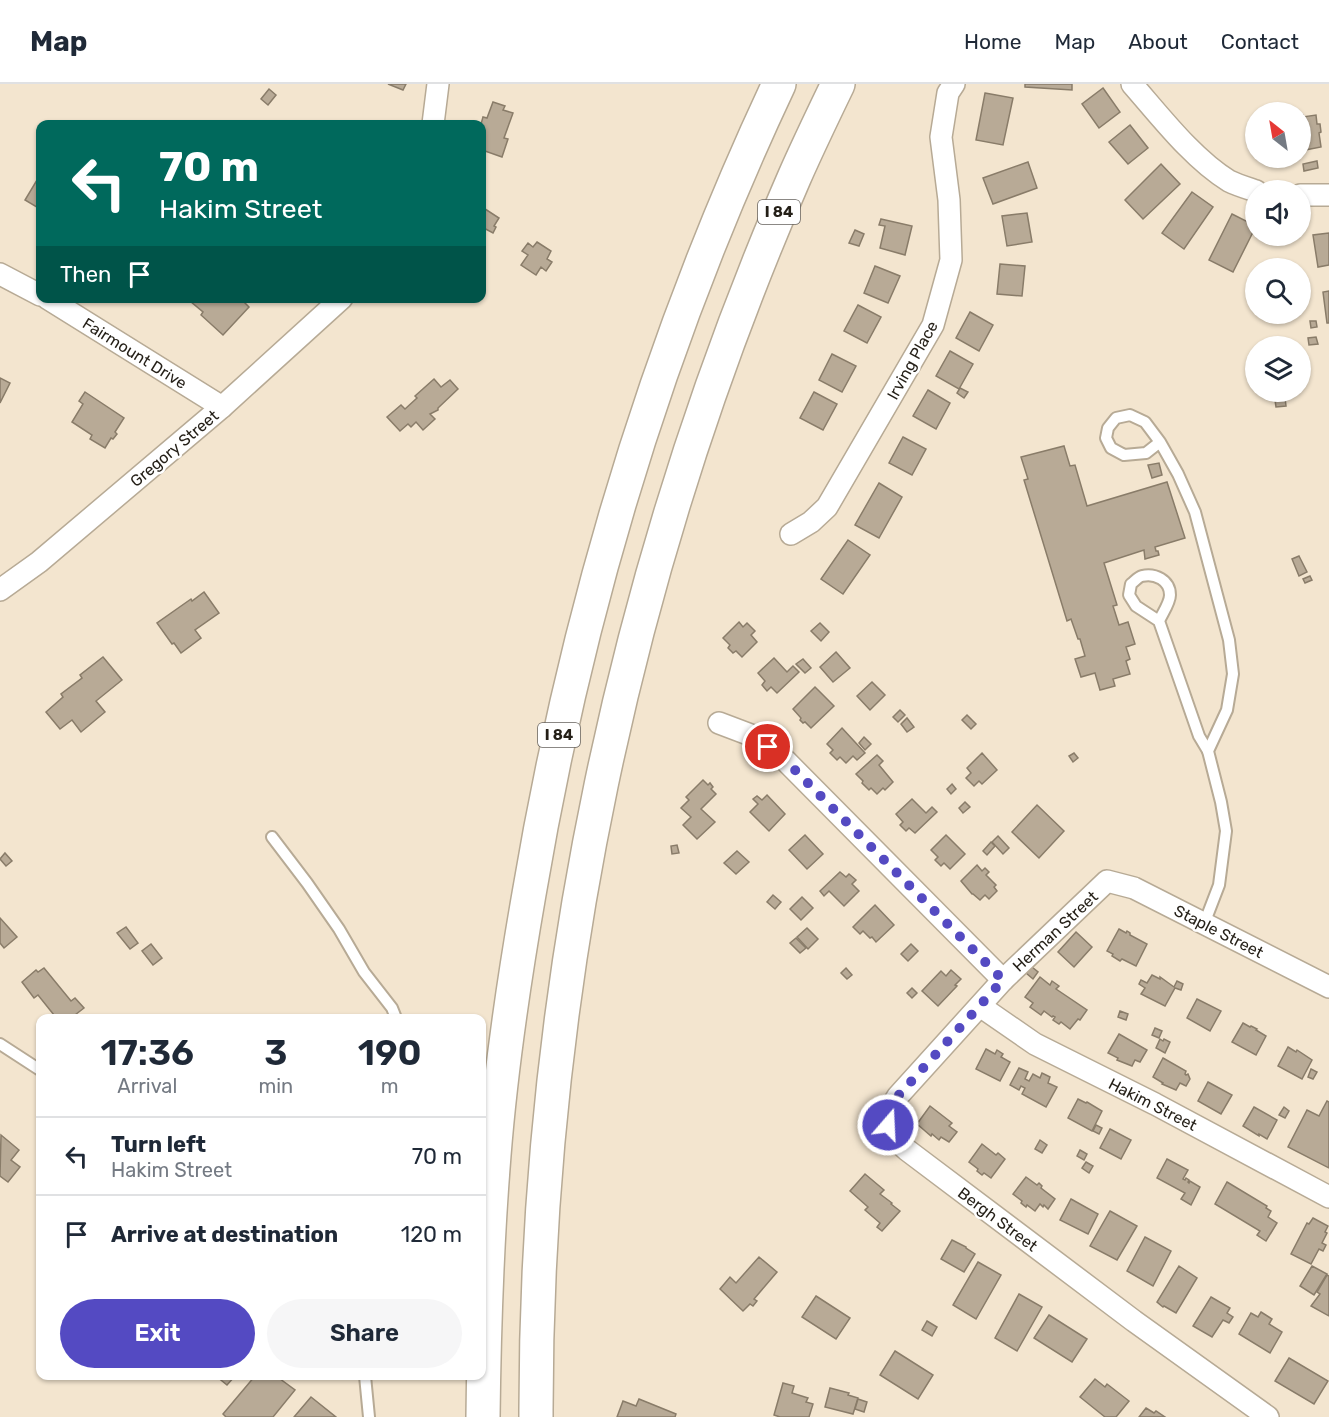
<!DOCTYPE html>
<html lang="en">
<head>
<meta charset="utf-8">
<style>
  :root { --surface:#fff; --page:#f6f6f7; --text:#1f2937; --muted:#747a83; --line:#e0e1e3; --accent:#544ac2 }
  body { margin:0; font-family:Rubik,sans-serif; background:var(--page); color:var(--text); height:100vh; display:flex; flex-direction:column; font-size:22px; white-space:nowrap }
  * { box-sizing:border-box; margin:0 }
  p { font-size:20px; color:var(--muted) }
  .icon { flex:none; width:33px; height:33px; fill:none; stroke:currentColor; stroke-width:2; stroke-linecap:round; stroke-linejoin:round }
  .map { position:relative; flex:1; overflow:hidden }
  .details { position:absolute; left:36px; top:930px; width:450px; height:366px; display:flex; flex-direction:column; background:var(--surface); border-radius:12px; box-shadow:0 2px 4px #0004 }
  .details>* { flex:none }
  .top-card { position:absolute; left:36px; top:36px; width:450px; height:183px; border-radius:12px; box-shadow:0 2px 4px #0004; background:#00695c; color:#fff; overflow:hidden }
  .needle { width:39px; rotate:329deg }
  .buttons { position:absolute; left:1245px; top:18px; display:grid; gap:12px }
  .buttons a { display:grid; place-items:center; width:66px; height:66px; border-radius:50%; background:var(--surface); box-shadow:0 2px 4px #0004; font-size:30px }
  .pin { position:absolute; display:grid; place-items:center; width:51px; height:51px; color:#fff; margin:-26px; border:3px solid #fff; border-radius:50%; box-shadow:0 2px 6px #0007 }
  .me { position:absolute; width:66px; margin:-33px; rotate:19deg; stroke-linejoin:round; filter:drop-shadow(0 0 4px #0008) }
  .turn { display:flex; align-items:center; gap:21px; height:126px; padding:0 24px; font-size:27px }
  .turn .icon { width:78px; height:78px; stroke-width:2.5 }
  .turn b { display:block; font-size:42px; line-height:51px }
  .then { display:flex; align-items:center; height:57px; padding:0 24px; background:#0003; gap:12px; font-size:22px }
  .eta { display:flex; justify-content:space-evenly; align-items:center; height:102px; text-align:center }
  .eta b { font-size:36px; font-weight:600; line-height:42px }
  .action { display:flex; gap:12px; margin-top:auto; padding:12px 24px }
  .action a { flex:1; height:69px; border-radius:36px; background:var(--accent); color:#fff; font-size:24px; font-weight:600; line-height:69px; text-align:center }
  .action a+a { background:var(--page); color:var(--text) }
  ul { padding:0; list-style:none }
  li { display:flex; align-items:center; gap:18px; height:78px; padding:0 24px; border-top:2px solid var(--line) }
  li div { flex:1 }
  li b { display:block; font-size:22px }
  li em { font-style:normal }
  header { display:flex; align-items:center; gap:36px; box-sizing:border-box; height:84px; padding:0 30px; background:var(--surface); border-bottom:2px solid var(--line) }
  header strong { font-size:28px }
  nav { display:flex; gap:33px; margin-inline-start:auto; font-size:21px }
  .map>svg:first-child { display:block }
  .building { fill:#b8aa96; stroke:#897c69; stroke-width:1.5 }
  .lines { fill:none; stroke-linecap:round; stroke-linejoin:round }
  .lane-casing { stroke:#b7aa95; stroke-width:14 }
  .street-casing { stroke:#b7aa95; stroke-width:24 }
  .highway-casing { stroke:#b7aa95; stroke-width:36 }
  .lane { stroke:#fff; stroke-width:10 }
  .street { stroke:#fff; stroke-width:21 }
  .highway { stroke:#fff; stroke-width:33 }
  .route { stroke:#544ac2; stroke-width:10; stroke-dasharray:0 18 }
  .labels { text-anchor:middle; stroke-width:5; stroke-linejoin:round; paint-order:stroke }
  .shield { fill:#fff; stroke:#66625d; stroke-width:1.5 }
  .shield-label { font-size:15px; font-weight:bold; fill:#241f17 }
  .street-label { font-size:16px; fill:#241f17; stroke:#fff }
</style>
</head>
<body>
<header>
<strong>Map</strong>
<nav><a>Home</a><a>Map</a><a>About</a><a>Contact</a></nav>
</header>
<div class="map">
<svg width="1329" height="1333" viewBox="0 0 1329 1333">
  <rect width="100%" height="100%" fill="#f3e5cf"/>
  <g class="building">
    <polygon points="388,0 406,0 403,6"/>
    <polygon points="1025,0 1072,0 1072,6 1025,3"/>
    <polygon points="1103,4 1120,28 1099,44 1082,20"/>
    <polygon points="269,5 276,11 268,21 261,15"/>
    <polygon points="985,9 1013,14 1003,61 976,56"/>
    <polygon points="493,18 505,22 503,26 513,29 504,54 508,55 502,73 482,66 481,40 483,33 487,34"/>
    <polygon points="1303,31 1303,33 1316,31 1317,40 1320,40 1321,48 1319,49 1321,63 1300,67 1300,32"/>
    <polygon points="1130,41 1148,64 1128,80 1109,58"/>
    <polygon points="1317,77 1318,84 1304,87 1303,80"/>
    <polygon points="1028,78 1037,104 993,120 983,94"/>
    <polygon points="1161,80 1180,100 1143,135 1125,116"/>
    <polygon points="40,91 40,125 25,116"/>
    <polygon points="1192,108 1213,123 1184,165 1162,149"/>
    <polygon points="482,123 499,134 494,142 496,143 493,149 482,143 482,144"/>
    <polygon points="1027,129 1032,158 1007,162 1002,132"/>
    <polygon points="1232,130 1256,142 1233,188 1209,176"/>
    <polygon points="881,135 912,142 905,171 880,164 885,142 879,141"/>
    <polygon points="855,146 864,150 859,162 849,159"/>
    <polygon points="1329,149 1329,181 1318,183 1313,151"/>
    <polygon points="537,158 551,167 547,175 552,178 546,187 541,183 536,191 521,181 528,171 522,167 528,159 533,163"/>
    <polygon points="1000,180 1025,182 1022,212 997,210"/>
    <polygon points="875,182 900,192 888,219 864,209"/>
    <polygon points="1329,207 1329,239 1327,239 1323,208"/>
    <polygon points="192,214 240,214 249,223 223,251 201,231 203,228 190,217"/>
    <polygon points="858,221 881,233 867,259 844,247"/>
    <polygon points="970,228 993,241 979,267 956,254"/>
    <polygon points="1310,237 1316,237 1317,243 1311,244"/>
    <polygon points="1316,253 1318,260 1309,261 1308,254"/>
    <polygon points="950,267 973,280 959,305 936,292"/>
    <polygon points="832,270 856,282 842,308 819,296"/>
    <polygon points="0,294 10,299 0,319"/>
    <polygon points="434,295 441,303 450,296 458,305 438,324 438,326 430,330 435,335 423,346 416,338 411,343 408,340 400,347 387,333 401,321 405,325 417,314 415,312"/>
    <polygon points="960,304 968,308 964,314 957,309"/>
    <polygon points="928,306 950,319 936,345 913,332"/>
    <polygon points="85,308 124,334 115,348 117,350 113,355 111,354 105,364 90,355 92,351 72,338 83,320 79,317"/>
    <polygon points="814,308 837,320 823,346 800,334"/>
    <polygon points="1285,314 1286,322 1276,323 1275,316"/>
    <polygon points="903,353 926,365 912,391 889,379"/>
    <polygon points="1064,362 1070,382 1075,381 1087,422 1167,398 1185,454 1155,463 1156,467 1158,467 1159,471 1145,475 1144,466 1104,479 1117,521 1113,522 1119,541 1128,538 1135,560 1126,563 1130,575 1126,577 1130,590 1113,595 1115,602 1100,606 1095,589 1081,593 1075,575 1085,572 1080,555 1078,555 1071,535 1067,537 1024,396 1028,395 1021,373"/>
    <polygon points="1159,379 1162,391 1152,394 1148,381"/>
    <polygon points="879,399 902,413 879,454 855,441"/>
    <polygon points="848,456 870,471 843,510 821,495"/>
    <polygon points="1299,472 1307,488 1299,492 1292,475"/>
    <polygon points="1310,492 1312,496 1305,499 1303,495"/>
    <polygon points="204,508 219,529 195,546 201,554 181,569 174,559 172,560 157,539 191,515 192,517"/>
    <polygon points="739,538 743,543 747,539 755,547 751,551 757,558 742,573 736,567 733,569 728,564 730,561 723,554"/>
    <polygon points="820,539 829,548 821,557 811,547"/>
    <polygon points="836,568 850,584 833,598 820,583"/>
    <polygon points="103,573 122,596 96,617 105,628 81,648 72,636 60,645 46,628 63,613 61,610 82,594 80,591"/>
    <polygon points="774,574 787,588 793,582 799,588 777,609 771,603 767,607 762,601 765,597 758,589"/>
    <polygon points="803,575 811,584 805,589 796,580"/>
    <polygon points="872,598 885,611 870,626 857,612"/>
    <polygon points="815,603 834,622 811,644 805,638 803,639 800,636 801,634 793,625"/>
    <polygon points="900,626 905,631 898,638 893,633"/>
    <polygon points="967,631 976,640 971,645 962,636"/>
    <polygon points="907,634 914,643 907,648 901,640"/>
    <polygon points="842,644 865,669 857,676 853,672 846,679 840,673 837,676 830,669 833,666 827,660"/>
    <polygon points="864,653 871,660 865,666 859,659"/>
    <polygon points="982,669 997,686 982,700 979,697 974,702 966,694 971,689 967,684"/>
    <polygon points="1074,669 1078,674 1073,678 1069,672"/>
    <polygon points="877,671 883,677 879,681 893,698 885,706 883,704 877,710 871,704 869,706 862,699 863,697 856,690"/>
    <polygon points="703,696 708,701 710,699 713,703 711,705 716,710 701,725 715,738 697,755 683,741 691,733 681,724 689,716 686,713"/>
    <polygon points="952,700 956,705 951,710 947,705"/>
    <polygon points="767,711 785,730 769,747 750,728 758,720 753,715 757,712 762,716"/>
    <polygon points="912,715 926,729 932,723 937,728 915,749 909,744 906,747 900,741 903,738 896,730"/>
    <polygon points="965,718 970,723 963,729 959,724"/>
    <polygon points="1037,721 1064,747 1039,774 1012,748"/>
    <polygon points="805,751 823,770 807,785 789,766"/>
    <polygon points="946,751 965,770 950,785 944,779 941,782 935,776 938,773 931,766"/>
    <polygon points="998,752 1009,764 1003,770 992,758"/>
    <polygon points="991,758 995,762 987,771 983,767"/>
    <polygon points="677,761 679,769 672,770 671,762"/>
    <polygon points="737,767 749,778 736,790 724,779"/>
    <polygon points="5,769 12,777 6,782 0,775"/>
    <polygon points="977,781 982,787 985,784 989,788 986,791 996,801 994,803 997,807 989,815 985,811 980,816 973,810 972,810 961,797"/>
    <polygon points="840,788 846,793 849,790 856,796 852,800 859,807 844,822 829,807 824,812 820,807"/>
    <polygon points="773,811 781,818 775,825 767,818"/>
    <polygon points="802,813 813,824 801,836 790,825"/>
    <polygon points="875,821 894,841 876,858 872,853 870,854 863,847 860,850 853,843"/>
    <polygon points="0,834 17,853 4,864 0,859"/>
    <polygon points="126,843 138,859 130,865 117,849"/>
    <polygon points="807,844 818,855 808,865 797,853"/>
    <polygon points="1119,845 1126,849 1127,847 1130,849 1130,851 1147,860 1136,882 1122,875 1120,877 1112,872 1113,870 1107,867"/>
    <polygon points="1076,848 1092,863 1074,883 1058,868"/>
    <polygon points="796,854 806,864 800,869 790,859"/>
    <polygon points="151,860 162,874 153,881 142,867"/>
    <polygon points="911,860 918,867 908,877 901,870"/>
    <polygon points="1032,883 1038,888 1033,895 1026,889"/>
    <polygon points="44,884 71,917 75,914 84,924 71,934 53,934 52,933 54,931 38,911 34,914 22,898 36,886 38,888"/>
    <polygon points="846,884 852,891 847,895 841,889"/>
    <polygon points="951,886 961,895 955,901 957,902 938,922 922,907 941,887 946,892"/>
    <polygon points="1152,891 1160,895 1160,893 1174,903 1177,897 1183,900 1181,906 1175,904 1165,922 1141,910 1145,904 1139,900 1141,896 1147,899"/>
    <polygon points="1040,893 1050,901 1052,897 1059,902 1056,905 1087,926 1080,936 1078,935 1070,945 1061,938 1059,940 1053,936 1055,933 1053,932 1052,933 1044,927 1041,931 1030,923 1033,919 1025,913"/>
    <polygon points="912,904 917,909 912,914 907,909"/>
    <polygon points="1197,915 1221,927 1210,947 1187,934"/>
    <polygon points="1120,927 1128,930 1126,936 1118,933"/>
    <polygon points="1243,939 1250,943 1251,942 1257,945 1256,946 1266,952 1256,971 1232,958"/>
    <polygon points="1155,944 1162,947 1159,954 1152,951"/>
    <polygon points="1119,950 1147,966 1140,978 1135,976 1132,982 1117,976 1118,974 1108,969"/>
    <polygon points="1160,955 1163,957 1164,955 1170,958 1165,969 1156,964"/>
    <polygon points="1288,963 1296,968 1297,966 1312,976 1302,995 1278,982"/>
    <polygon points="986,965 995,970 997,966 1003,970 1001,973 1010,978 1000,997 976,985"/>
    <polygon points="1163,974 1186,987 1185,990 1186,991 1188,990 1190,995 1186,1002 1180,999 1176,1006 1162,1000 1163,999 1153,993"/>
    <polygon points="1019,984 1028,988 1025,995 1029,997 1033,990 1040,994 1042,989 1050,993 1048,999 1057,1003 1046,1023 1022,1010 1025,1004 1021,1002 1019,1006 1010,1001"/>
    <polygon points="1311,985 1317,988 1313,995 1308,993"/>
    <polygon points="1208,998 1232,1011 1221,1030 1198,1017"/>
    <polygon points="1078,1015 1086,1019 1087,1018 1102,1027 1092,1047 1068,1034"/>
    <polygon points="1327,1017 1329,1018 1329,1084 1288,1063 1307,1026 1319,1032"/>
    <polygon points="930,1022 952,1039 949,1042 957,1048 949,1058 941,1053 939,1056 932,1050 931,1052 917,1040"/>
    <polygon points="1254,1023 1277,1036 1267,1055 1259,1050 1259,1052 1243,1042"/>
    <polygon points="1284,1023 1289,1027 1285,1034 1279,1031"/>
    <polygon points="1096,1041 1102,1044 1099,1050 1093,1047"/>
    <polygon points="1110,1045 1131,1056 1121,1075 1100,1064"/>
    <polygon points="1,1051 19,1066 11,1076 20,1083 8,1098 0,1092"/>
    <polygon points="1040,1056 1047,1061 1042,1069 1035,1065"/>
    <polygon points="982,1060 996,1071 998,1069 1005,1075 991,1094 984,1089 982,1091 977,1087 978,1085 969,1078"/>
    <polygon points="1080,1066 1087,1070 1084,1076 1077,1072"/>
    <polygon points="1167,1075 1188,1086 1183,1095 1185,1096 1186,1094 1189,1096 1188,1098 1189,1099 1190,1097 1200,1103 1191,1121 1181,1115 1185,1109 1157,1094"/>
    <polygon points="1086,1078 1093,1082 1089,1089 1082,1084"/>
    <polygon points="865,1090 884,1106 880,1110 892,1119 891,1120 900,1127 882,1147 877,1143 880,1139 865,1126 868,1123 850,1107"/>
    <polygon points="1026,1093 1037,1101 1039,1099 1042,1102 1041,1104 1055,1115 1048,1125 1044,1121 1043,1123 1040,1120 1035,1127 1027,1121 1026,1123 1021,1119 1022,1117 1013,1110"/>
    <polygon points="1227,1098 1267,1122 1266,1124 1271,1127 1268,1133 1277,1139 1266,1157 1257,1151 1260,1147 1215,1120"/>
    <polygon points="1071,1115 1098,1130 1088,1150 1060,1136"/>
    <polygon points="1110,1127 1137,1142 1117,1176 1090,1162"/>
    <polygon points="1313,1134 1328,1142 1325,1148 1327,1149 1322,1159 1326,1161 1323,1167 1319,1165 1311,1180 1291,1170 1307,1139 1309,1140"/>
    <polygon points="1145,1153 1171,1167 1153,1202 1127,1187"/>
    <polygon points="952,1156 966,1163 966,1164 975,1170 964,1188 941,1175"/>
    <polygon points="759,1173 777,1188 754,1215 757,1217 753,1222 750,1220 743,1227 720,1205 730,1193 736,1199"/>
    <polygon points="978,1178 1001,1191 976,1235 953,1221"/>
    <polygon points="1179,1182 1197,1194 1176,1229 1164,1222 1163,1223 1157,1218"/>
    <polygon points="1312,1182 1327,1190 1314,1211 1300,1202"/>
    <polygon points="1327,1191 1329,1192 1329,1232 1311,1222 1320,1210 1317,1208"/>
    <polygon points="1019,1210 1042,1223 1017,1267 995,1254"/>
    <polygon points="816,1212 850,1234 836,1255 802,1233"/>
    <polygon points="1211,1213 1230,1224 1227,1229 1233,1233 1229,1239 1223,1236 1212,1253 1193,1242"/>
    <polygon points="1261,1228 1272,1235 1269,1240 1282,1248 1270,1269 1239,1250 1251,1229 1258,1233"/>
    <polygon points="1049,1231 1087,1255 1072,1278 1034,1254"/>
    <polygon points="927,1237 937,1243 932,1252 922,1246"/>
    <polygon points="895,1267 933,1291 918,1315 880,1291"/>
    <polygon points="1289,1274 1328,1297 1314,1320 1275,1297"/>
    <polygon points="216,1292 235,1292 227,1301"/>
    <polygon points="255,1292 276,1292 295,1306 273,1333 226,1333 223,1330"/>
    <polygon points="1095,1295 1105,1303 1107,1300 1129,1317 1116,1333 1105,1333 1080,1313"/>
    <polygon points="783,1299 794,1302 792,1309 808,1314 806,1318 813,1320 809,1333 780,1333 774,1331"/>
    <polygon points="830,1304 849,1309 848,1311 858,1314 853,1330 825,1323"/>
    <polygon points="311,1313 336,1333 294,1333"/>
    <polygon points="639,1315 676,1330 675,1333 617,1333 623,1317 636,1322"/>
    <polygon points="858,1315 867,1318 864,1328 855,1325"/>
    <polygon points="1146,1324 1154,1329 1156,1327 1165,1333 1139,1333"/>
  </g>
  <g class="lines">
    <g class="lane-casing">
      <g id="lane">
        <polyline points="1160,358 1146,369 1124,371 1111,364 1106,354 1108,344 1116,334 1130,331 1145,338 1160,358 1178,390 1195,428 1229,556 1233,590 1227,626 1208,667 1221,718 1226,747 1219,801 1204,840"/>
        <path d="M1159,537l-23,-15 -7,-11 2,-11c4,-3 7,-7 11,-8 13,-3 28,4 28,19 0,8 -8,19 -11,26l40,115 9,15"/>
        <polyline points="272,753 307,799 339,845 364,888 392,924 396,934"/>
        <polyline points="0,960 40,986"/>
        <polyline points="365,1292 369,1333"/>
      </g>
    </g>
    <g class="street-casing">
      <g id="street">
        <path d="M1132,0c28,32 61,75 97,97 8,4 18,7 27,10"/>
        <polyline points="433,40 438,0"/>
        <polyline points="1300,111 1329,111"/>
        <polyline points="0,190 40,211"/>
        <polyline points="47,214 222,323"/>
        <polyline points="791,450 811,438 827,423 933,241 951,176 949,116 941,53 948,9 954,0"/>
        <polyline points="0,506 39,478 222,323 342,214"/>
        <polyline points="719,639 756,653 781,672 1003,896"/>
        <polyline points="980,922 1035,960 1155,1020 1329,1113"/>
        <path d="M1268,1333l-134,-96 -227,-171c-23,-20 -25,-29 -9,-54l105,-116 104,-99 27,7 195,99"/>
      </g>
    </g>
    <g class="highway-casing">
      <g id="highway">
        <path d="M483,1333c1,-88 4,-175 11,-262 7,-88 20,-175 35,-261 47,-279 129,-553 250,-810"/>
        <path d="M536,1333c-1,-424 89,-850 258,-1239 14,-32 29,-63 44,-94"/>
      </g>
    </g>
    <use href="#lane" class="lane"/>
    <use href="#street" class="street"/>
    <use href="#highway" class="highway"/>
  </g>
  <g class="lines">
    <polyline class="route" points="768,663 781,672 1003,896 898,1012 887,1032 888,1041"/>
  </g>
  <g class="labels">
    <g class="shield">
      <rect x="758" y="116" width="42" height="24" rx="4.5"/>
      <rect x="538" y="639" width="42" height="24" rx="4.5"/>
    </g>
    <g class="shield-label">
      <text x="779" y="133">I 84</text>
      <text x="559" y="656">I 84</text>
    </g>
    <g class="street-label">
      <text transform="translate(135 269) rotate(32)" y="6">Fairmount Drive</text>
      <text transform="translate(912 276) rotate(-61)" y="6">Irving Place</text>
      <text transform="translate(174 364) rotate(-40)" y="6">Gregory Street</text>
      <text transform="translate(1055 847) rotate(-43)" y="6">Herman Street</text>
      <text transform="translate(1219 847) rotate(27)" y="6">Staple Street</text>
      <text transform="translate(1153 1020) rotate(27)" y="6">Hakim Street</text>
      <text transform="translate(998 1135) rotate(37)" y="6">Bergh Street</text>
    </g>
  </g>
</svg>
<div class="buttons">
<a><svg class="needle" viewBox="-14 -14 28 28"><path d="M0-13l5 13h-10z" fill="#e53935"/><path d="M0 13l5-13h-10z" fill="#747a83"/></svg></a>
<a><svg class="icon" aria-label="sound" viewBox="0 0 24 24"><path d="M4 9h4l5-4v14l-5-4H4zM17 9q2 3 0 6"/></svg></a>
<a><svg class="icon" aria-label="search" viewBox="0 0 24 24"><circle cx="10" cy="10" r="6"/><path d="M15 15l6 6"/></svg></a>
<a><svg class="icon" aria-label="layers" viewBox="0 0 24 24"><path d="M12 4l9 5-9 5-9-5zM3 14l9 5 9-5"/></svg></a>
</div>
<div class="pin" style="left:768px;top:663px;background:#d93025"><svg class="icon" aria-label="arrive" viewBox="0 0 24 24"><path d="M6 21V4h12l-3 4 3 4H6"/></svg></div>
<svg class="me" style="left:888px;top:1041px" viewBox="-20 -20 40 40"><circle r="17" fill="#544ac2" stroke="#fff" stroke-width="3"/><path d="M0-11L8 9 0 5-8 9z" fill="#fff"/></svg>
<div class="top-card">
<div class="turn"><svg class="icon" aria-label="left" viewBox="0 0 24 24"><path d="M17 20v-9H6M10 6l-5 5 5 5"/></svg><div><b>70 m</b>Hakim Street</div></div>
<div class="then">Then<svg class="icon" aria-label="arrive" viewBox="0 0 24 24"><path d="M6 21V4h12l-3 4 3 4H6"/></svg></div>
</div>
<section class="details">
<div class="eta">
<div><b>17:36</b><p>Arrival</p></div>
<div><b>3</b><p>min</p></div>
<div><b>190</b><p>m</p></div>
</div>
<ul>
<li><svg class="icon" aria-label="left" viewBox="0 0 24 24"><path d="M17 20v-9H6M10 6l-5 5 5 5"/></svg><div><b>Turn left</b><p>Hakim Street</p></div><em>70 m</em></li>
<li><svg class="icon" aria-label="arrive" viewBox="0 0 24 24"><path d="M6 21V4h12l-3 4 3 4H6"/></svg><div><b>Arrive at destination</b></div><em>120 m</em></li>
</ul>
<div class="action"><a>Exit</a><a>Share</a></div>
</section>
</div>
</body>
</html>
